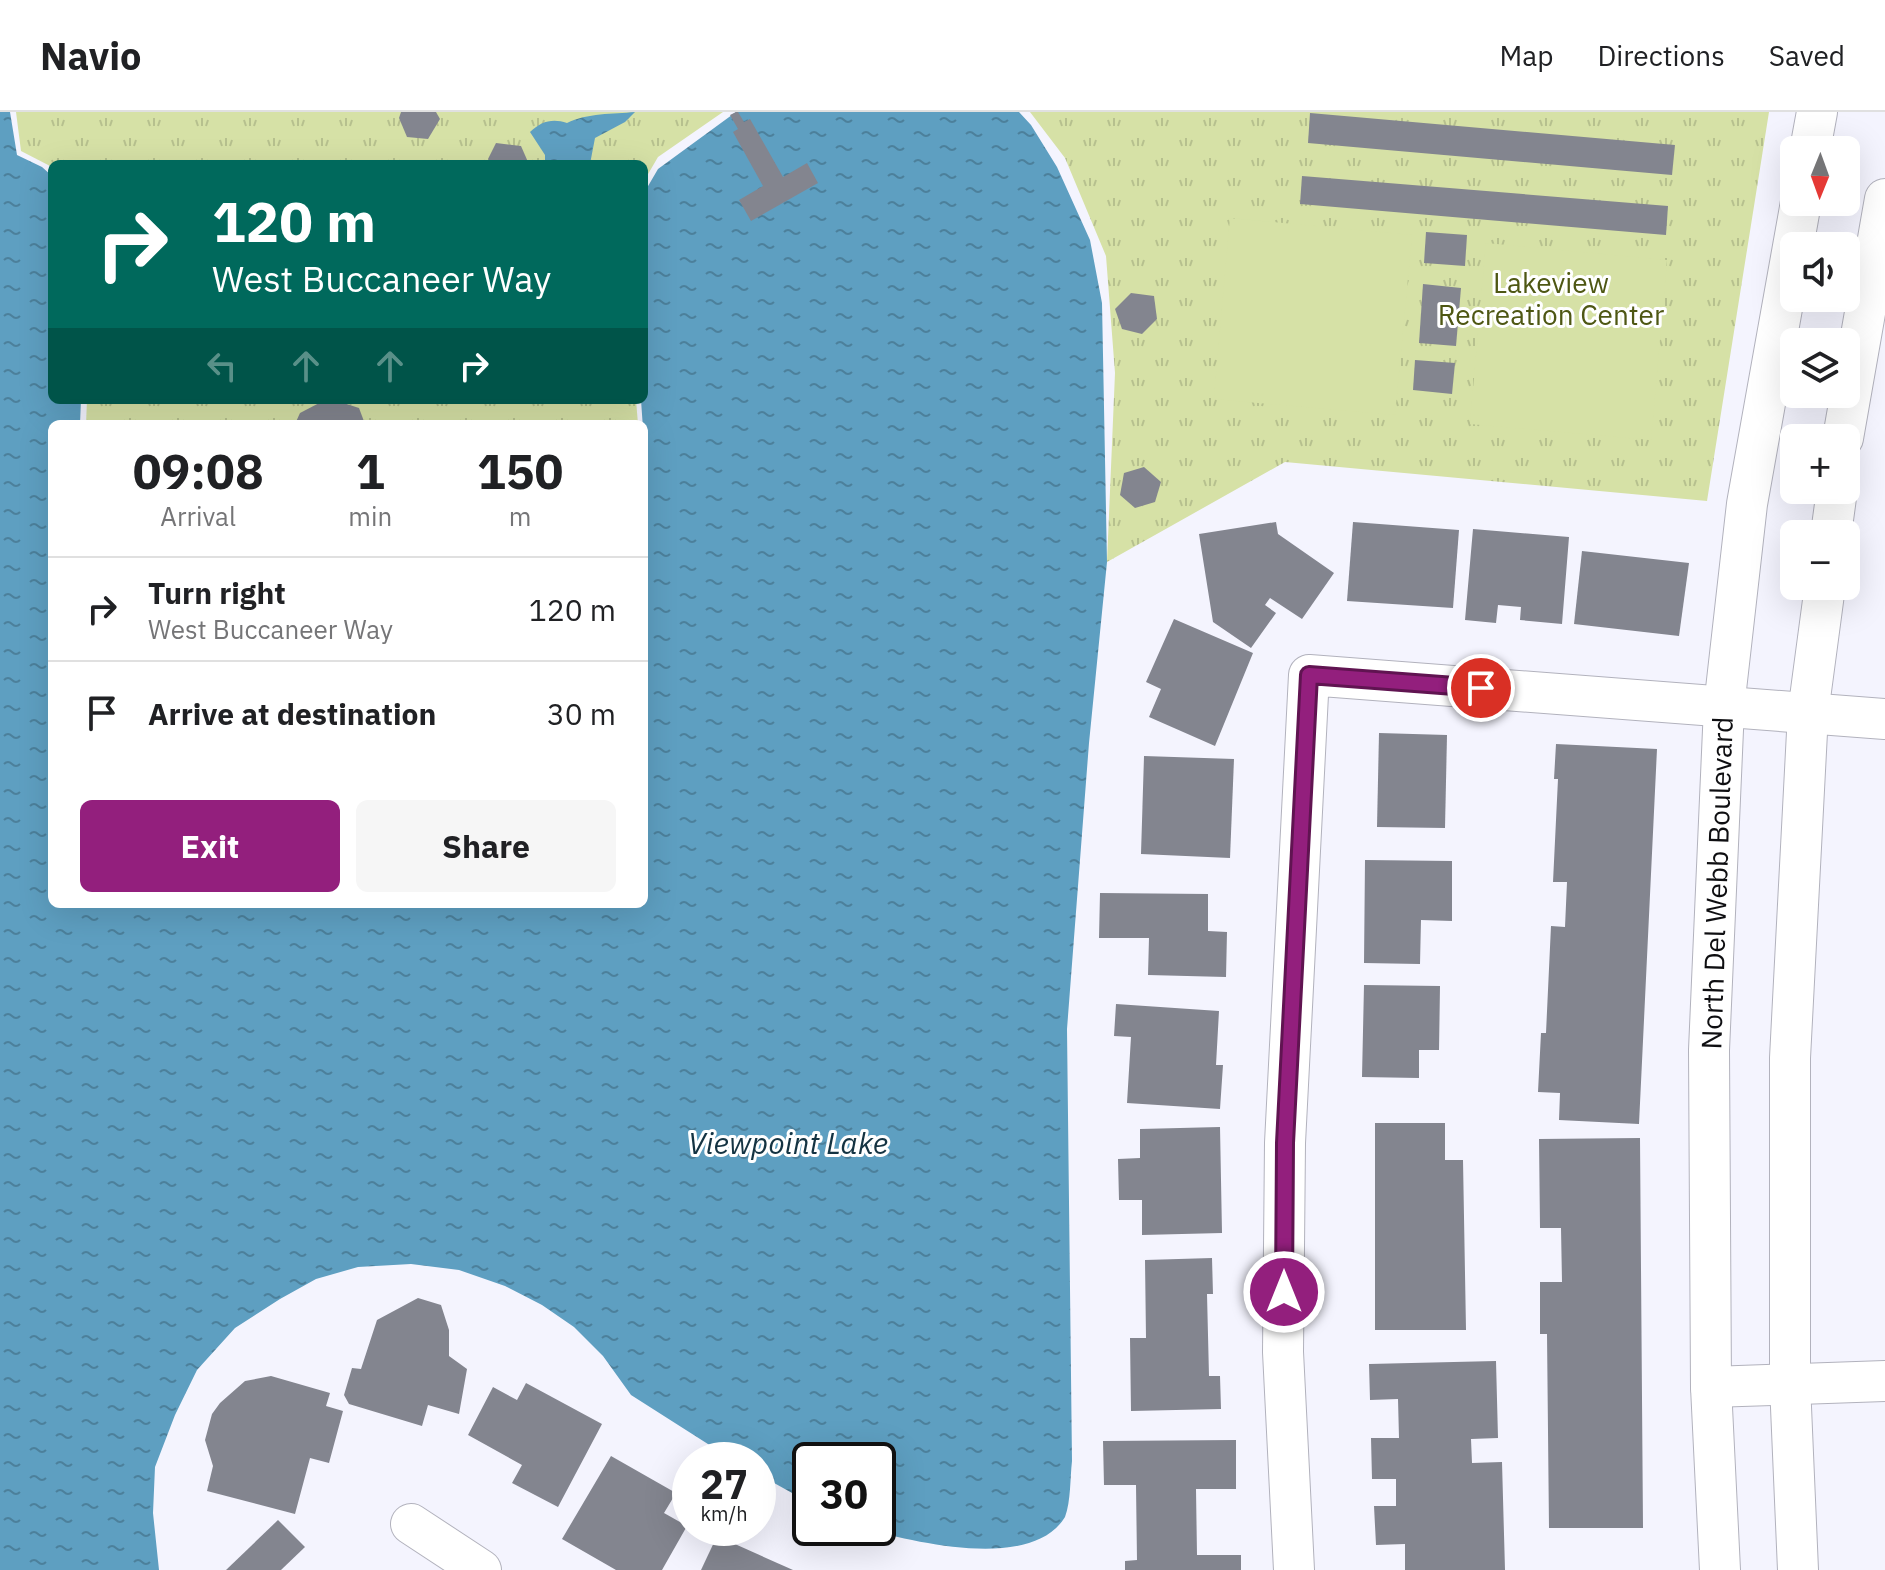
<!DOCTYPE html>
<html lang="en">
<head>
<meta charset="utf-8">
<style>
  :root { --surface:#fff; --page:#f6f6f6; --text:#202124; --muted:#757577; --line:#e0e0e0; --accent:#931f7d }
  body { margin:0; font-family:"IBM Plex Sans",sans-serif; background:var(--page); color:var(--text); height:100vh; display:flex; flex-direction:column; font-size:30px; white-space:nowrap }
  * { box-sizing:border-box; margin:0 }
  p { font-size:26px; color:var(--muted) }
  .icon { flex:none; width:44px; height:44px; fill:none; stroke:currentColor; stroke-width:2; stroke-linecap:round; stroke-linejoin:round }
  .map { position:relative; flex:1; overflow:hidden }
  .sheet { position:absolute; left:48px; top:308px; width:600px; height:488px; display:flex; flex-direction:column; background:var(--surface); border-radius:12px; box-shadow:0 8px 32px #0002 }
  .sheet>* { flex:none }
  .top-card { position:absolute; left:48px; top:48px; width:600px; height:244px; border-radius:12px; box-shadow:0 8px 32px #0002; background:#00695c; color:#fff; overflow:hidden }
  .needle { width:52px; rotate:181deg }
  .fabs { position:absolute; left:1780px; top:24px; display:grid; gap:16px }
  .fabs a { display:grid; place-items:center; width:80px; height:80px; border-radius:12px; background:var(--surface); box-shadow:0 8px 32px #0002; font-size:40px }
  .speed { position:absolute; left:672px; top:1330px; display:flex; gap:16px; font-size:40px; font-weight:700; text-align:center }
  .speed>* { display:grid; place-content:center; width:104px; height:104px; border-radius:50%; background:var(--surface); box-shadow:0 8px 32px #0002; line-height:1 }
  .speed small { font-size:20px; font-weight:400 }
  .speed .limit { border:4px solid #111; border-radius:12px; background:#fff; color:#111 }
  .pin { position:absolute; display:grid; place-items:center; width:68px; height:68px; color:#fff; margin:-34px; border:4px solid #fff; border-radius:50%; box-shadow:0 2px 8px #0007 }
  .me { position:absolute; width:88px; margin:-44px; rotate:0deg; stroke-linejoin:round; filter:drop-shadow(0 0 6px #0008) }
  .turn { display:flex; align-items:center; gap:28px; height:168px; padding:0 32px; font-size:36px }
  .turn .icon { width:104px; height:104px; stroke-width:2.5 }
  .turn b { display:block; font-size:56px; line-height:68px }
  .lanes { display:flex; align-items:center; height:76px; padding:0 32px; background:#0003; justify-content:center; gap:40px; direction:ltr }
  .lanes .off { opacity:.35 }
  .eta { display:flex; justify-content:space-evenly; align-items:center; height:136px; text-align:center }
  .eta b { font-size:48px; font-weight:700; line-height:56px }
  .button { display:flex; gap:16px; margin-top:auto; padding:16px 32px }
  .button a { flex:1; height:92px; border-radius:12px; background:var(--accent); color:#fff; font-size:32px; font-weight:700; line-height:92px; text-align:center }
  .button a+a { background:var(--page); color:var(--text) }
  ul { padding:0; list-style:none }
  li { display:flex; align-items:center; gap:24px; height:104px; padding:0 32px; border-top:2px solid var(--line) }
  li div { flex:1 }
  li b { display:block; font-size:30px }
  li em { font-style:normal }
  header { display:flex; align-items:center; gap:48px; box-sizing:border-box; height:112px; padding:0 40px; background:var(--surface); border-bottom:2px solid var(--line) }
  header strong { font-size:38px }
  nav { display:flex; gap:44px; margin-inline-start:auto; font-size:28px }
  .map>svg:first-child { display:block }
  .park { fill:url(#park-tufts) }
  .pitch { fill:#d6e1a6 }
  .water { fill:url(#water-ripples) }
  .building { fill:#83858f }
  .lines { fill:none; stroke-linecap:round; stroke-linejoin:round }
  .minor-casing { stroke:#b2b2bd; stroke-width:42 }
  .minor { stroke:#fff; stroke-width:40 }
  .route-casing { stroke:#601451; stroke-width:20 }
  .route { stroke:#931f7d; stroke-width:14 }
  .labels { text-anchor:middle; stroke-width:6; stroke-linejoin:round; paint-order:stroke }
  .park-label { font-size:28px; fill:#4e5713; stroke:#fff }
  .street-label { font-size:28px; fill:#0e0e11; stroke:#fff }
  .water-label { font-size:30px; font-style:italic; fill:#143342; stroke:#fff }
</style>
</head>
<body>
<header>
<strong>Navio</strong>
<nav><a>Map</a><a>Directions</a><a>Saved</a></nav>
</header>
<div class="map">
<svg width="1885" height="1458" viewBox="0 0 1885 1458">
  <defs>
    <pattern id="park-tufts" width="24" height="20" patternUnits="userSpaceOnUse" patternTransform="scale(2)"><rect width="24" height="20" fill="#d6e1a6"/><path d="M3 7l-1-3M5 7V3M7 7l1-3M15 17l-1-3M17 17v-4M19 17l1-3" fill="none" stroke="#b6c08e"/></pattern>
    <pattern id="water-ripples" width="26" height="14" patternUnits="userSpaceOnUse" patternTransform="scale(2)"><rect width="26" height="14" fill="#5e9fc1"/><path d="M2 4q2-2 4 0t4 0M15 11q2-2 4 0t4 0" fill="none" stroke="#4c809b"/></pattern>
  </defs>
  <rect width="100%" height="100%" fill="#f4f4fe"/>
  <g class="park">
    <polygon points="16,0 723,0 658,45 644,69 644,52 52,52 52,55 21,39"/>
    <polygon points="1030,0 1769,0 1707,389 1285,350 1107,450 1115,261 1106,144 1065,46"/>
    <polygon points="87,288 636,288 638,312 86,312"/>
  </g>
  <g class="pitch">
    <polygon points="1230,106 1412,123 1395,303 1214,287"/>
    <polygon points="1486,131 1667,148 1651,328 1470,312"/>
  </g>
  <g class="water">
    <path d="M0,0h10l7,43 25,12 10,9v224h29l-1,24h-28v480h592v-402l3,-16 -6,-86h3v-207l14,-24 78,-57h283l12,13 26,42 33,73 12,63 5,259 -18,181 -22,286 5,432c-2,17 -1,40 -7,56 -32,53 -145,27 -202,11h15v-68h-68v43l-52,-29v-14h-25l-102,-65 -28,-39 -29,-29 -32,-22 -37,-19 -46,-16 -48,-6 -53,3 -42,12 -36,20 -45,29 -38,42 -22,45 -20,52 -2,46 6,57h-159z"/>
    <path d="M635,0l-10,10 -30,16 -5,26h-45v-9l-15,-23c11,-11 23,-14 37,-9 20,-10 46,-9 68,-11z"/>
  </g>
  <g class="building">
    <polygon points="401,0 436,0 440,7 428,27 407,25 399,6"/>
    <polygon points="736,0 738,0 744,10 750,7 783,65 807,51 818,71 751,109 739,88 763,74 733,20 738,17 730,3"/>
    <polygon points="1310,1 1675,33 1672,63 1308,31"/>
    <polygon points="496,31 521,34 528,50 526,52 490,52 488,47"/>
    <polygon points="1302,64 1668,94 1666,123 1300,92"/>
    <polygon points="1426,120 1467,123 1465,154 1424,151"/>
    <polygon points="1423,172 1461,176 1456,234 1419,231"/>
    <polygon points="1131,181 1154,184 1157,207 1142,222 1122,217 1115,197"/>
    <polygon points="1415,248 1455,251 1452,282 1413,278"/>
    <polygon points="325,288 334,288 359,296 365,312 295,312 300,301"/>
    <polygon points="1144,355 1161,370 1155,390 1135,396 1120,383 1124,361"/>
    <polygon points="1276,410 1278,422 1334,461 1302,507 1270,486 1265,493 1276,501 1251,536 1213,510 1199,422"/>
    <polygon points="1353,410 1459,418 1453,496 1347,489"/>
    <polygon points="1473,417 1569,425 1562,512 1520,508 1521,495 1498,493 1496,511 1465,508"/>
    <polygon points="1582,439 1689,451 1679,524 1574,512"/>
    <polygon points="1174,507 1253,541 1215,634 1149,605 1161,577 1146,570"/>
    <polygon points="1379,621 1447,623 1445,716 1377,715"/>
    <polygon points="1556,632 1657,637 1639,1012 1559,1008 1560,981 1538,980 1541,921 1546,921 1551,814 1565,815 1567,770 1553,770 1558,667 1554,667"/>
    <polygon points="1144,644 1234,647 1230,746 1141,742"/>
    <polygon points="1365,748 1452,749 1452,809 1421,808 1420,852 1364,851"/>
    <polygon points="1100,781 1208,782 1208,819 1227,820 1226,865 1148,863 1149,826 1099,826"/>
    <polygon points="1364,873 1440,874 1439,938 1419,938 1419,966 1362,965"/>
    <polygon points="1116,892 1219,899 1216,953 1223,953 1220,997 1127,991 1131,925 1114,924"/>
    <polygon points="1375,1011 1445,1011 1445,1048 1463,1048 1466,1218 1375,1218"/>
    <polygon points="1220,1015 1222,1121 1142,1123 1142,1088 1119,1088 1118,1047 1140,1046 1140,1017"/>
    <polygon points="1640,1026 1643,1416 1549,1416 1547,1222 1540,1222 1540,1170 1562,1170 1561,1116 1540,1116 1539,1027"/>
    <polygon points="1212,1146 1213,1182 1207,1182 1209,1264 1220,1264 1221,1297 1131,1299 1130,1226 1146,1226 1145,1148"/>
    <polygon points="418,1186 441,1193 449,1218 449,1244 467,1257 459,1302 428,1293 422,1314 349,1292 344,1283 352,1256 361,1257 377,1208"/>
    <polygon points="1496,1249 1498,1326 1471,1327 1472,1351 1502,1350 1505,1458 1405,1458 1405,1432 1376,1433 1374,1394 1396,1394 1396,1367 1372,1367 1371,1326 1399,1326 1398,1287 1370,1288 1369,1252"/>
    <polygon points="271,1264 330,1281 326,1294 343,1299 329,1351 310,1346 295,1402 207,1379 213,1354 205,1328 212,1302 220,1291 245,1269"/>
    <polygon points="526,1271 602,1312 558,1395 512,1371 522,1353 468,1323 493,1275 517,1288"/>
    <polygon points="1236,1328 1236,1377 1196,1377 1197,1443 1241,1443 1241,1458 1125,1458 1125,1449 1137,1448 1136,1373 1104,1373 1103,1329"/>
    <polygon points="611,1344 676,1381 664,1401 687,1414 662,1458 616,1458 562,1427"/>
    <polygon points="278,1408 305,1435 281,1458 226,1458"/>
    <polygon points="717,1424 793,1458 701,1458"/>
  </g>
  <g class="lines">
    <g class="minor-casing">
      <g id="minor">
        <polyline points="1810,38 1817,0"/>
        <polyline points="1843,326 1885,87"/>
        <polyline points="1831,422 1837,378"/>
        <polyline points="1711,1275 1885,1269"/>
        <polyline points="411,1412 481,1458"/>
        <polyline points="1294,1458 1283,1240 1285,1031 1309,563 1885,607"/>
        <polyline points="1720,1458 1711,1275 1709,938 1724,595 1747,392 1801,90"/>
        <polyline points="1798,1458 1790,1272 1790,946 1808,601 1825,474"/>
      </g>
    </g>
    <use href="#minor" class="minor"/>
  </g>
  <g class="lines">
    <g class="route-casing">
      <polyline id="route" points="1284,1180 1285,1031 1309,563 1481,576"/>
    </g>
    <use href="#route" class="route"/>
  </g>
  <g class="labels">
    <g class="park-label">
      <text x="1551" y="181">Lakeview<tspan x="1551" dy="32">Recreation Center</tspan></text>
    </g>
    <g class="street-label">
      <text transform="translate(1717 771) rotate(-88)" y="10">North Del Webb Boulevard</text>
    </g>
    <g class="water-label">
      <text x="788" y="1042">Viewpoint Lake</text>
    </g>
  </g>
</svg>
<div class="fabs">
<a><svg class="needle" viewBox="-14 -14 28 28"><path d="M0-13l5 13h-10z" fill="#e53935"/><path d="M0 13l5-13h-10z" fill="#757577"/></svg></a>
<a><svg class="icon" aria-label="sound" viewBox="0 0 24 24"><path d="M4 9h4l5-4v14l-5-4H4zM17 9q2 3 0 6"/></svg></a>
<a><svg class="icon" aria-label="layers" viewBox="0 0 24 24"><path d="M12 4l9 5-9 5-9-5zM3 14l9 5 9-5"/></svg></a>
<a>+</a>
<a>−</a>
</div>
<div class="speed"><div>27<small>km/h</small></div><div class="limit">30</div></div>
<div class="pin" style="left:1481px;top:576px;background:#d93025"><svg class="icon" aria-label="arrive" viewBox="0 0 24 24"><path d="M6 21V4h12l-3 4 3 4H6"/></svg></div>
<svg class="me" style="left:1284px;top:1180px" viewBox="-20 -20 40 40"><circle r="17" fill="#931f7d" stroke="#fff" stroke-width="3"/><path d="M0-11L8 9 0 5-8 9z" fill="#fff"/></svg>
<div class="top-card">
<div class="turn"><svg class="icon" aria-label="right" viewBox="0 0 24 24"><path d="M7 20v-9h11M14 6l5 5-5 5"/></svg><div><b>120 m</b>West Buccaneer Way</div></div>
<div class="lanes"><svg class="icon off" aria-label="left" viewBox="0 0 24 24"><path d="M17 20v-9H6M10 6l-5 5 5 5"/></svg><svg class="icon off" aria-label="ahead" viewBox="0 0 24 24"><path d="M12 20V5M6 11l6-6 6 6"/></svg><svg class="icon off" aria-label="ahead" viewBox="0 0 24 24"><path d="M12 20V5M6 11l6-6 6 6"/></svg><svg class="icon" aria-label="right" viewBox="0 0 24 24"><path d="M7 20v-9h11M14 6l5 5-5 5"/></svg></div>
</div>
<section class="sheet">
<div class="eta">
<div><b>09:08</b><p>Arrival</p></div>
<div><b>1</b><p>min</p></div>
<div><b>150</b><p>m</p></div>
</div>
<ul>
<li><svg class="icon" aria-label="right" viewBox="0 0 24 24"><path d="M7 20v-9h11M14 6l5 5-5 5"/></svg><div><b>Turn right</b><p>West Buccaneer Way</p></div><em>120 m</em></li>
<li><svg class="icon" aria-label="arrive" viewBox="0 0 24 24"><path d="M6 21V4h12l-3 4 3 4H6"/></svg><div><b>Arrive at destination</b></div><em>30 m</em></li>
</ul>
<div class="button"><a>Exit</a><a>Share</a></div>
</section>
</div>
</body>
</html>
